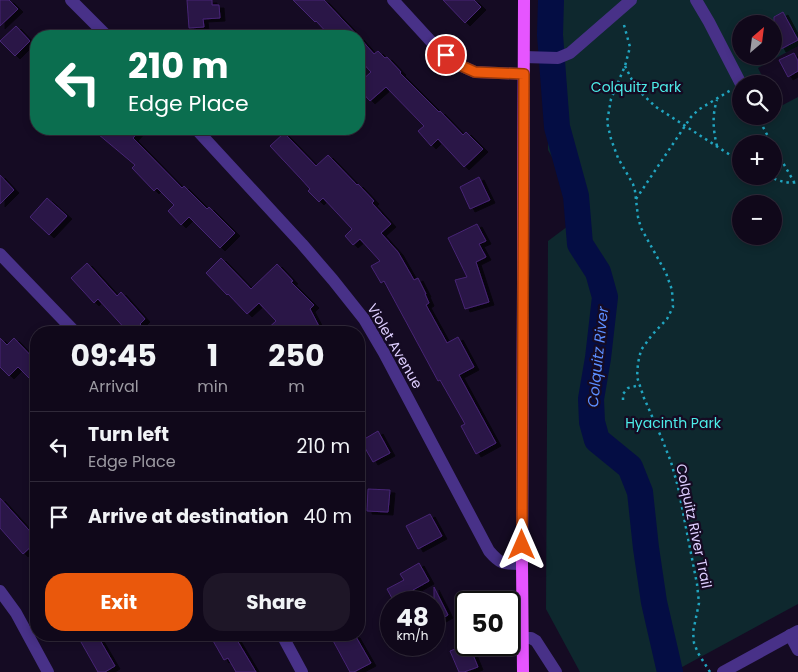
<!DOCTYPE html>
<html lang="en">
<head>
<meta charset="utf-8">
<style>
  :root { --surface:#10081a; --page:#1e1627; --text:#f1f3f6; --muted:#9c9aa2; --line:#302939; --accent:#ea580c }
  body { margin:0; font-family:Poppins,sans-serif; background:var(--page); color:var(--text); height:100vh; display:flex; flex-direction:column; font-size:19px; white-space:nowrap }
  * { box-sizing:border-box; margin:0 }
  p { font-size:16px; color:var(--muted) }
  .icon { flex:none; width:28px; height:28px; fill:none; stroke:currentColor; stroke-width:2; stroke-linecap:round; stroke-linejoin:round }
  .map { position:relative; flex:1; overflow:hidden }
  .sheet { position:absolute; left:30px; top:326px; width:335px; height:315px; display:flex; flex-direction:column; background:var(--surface); border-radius:20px; box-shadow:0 2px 8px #0003,0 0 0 1px var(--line) }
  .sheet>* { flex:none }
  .top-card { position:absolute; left:30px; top:30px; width:335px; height:105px; border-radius:20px; box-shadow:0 2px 8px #0003,0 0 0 1px var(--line); background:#0b6e4f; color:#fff; overflow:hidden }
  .needle { width:32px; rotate:28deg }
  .tools { position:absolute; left:732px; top:15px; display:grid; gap:10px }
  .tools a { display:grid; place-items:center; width:50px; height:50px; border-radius:50%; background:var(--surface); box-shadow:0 2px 8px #0003,0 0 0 1px var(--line); font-size:25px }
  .speed { position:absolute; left:380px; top:591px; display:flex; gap:10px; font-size:25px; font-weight:700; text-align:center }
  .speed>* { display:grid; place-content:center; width:65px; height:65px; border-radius:50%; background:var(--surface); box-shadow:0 2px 8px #0003,0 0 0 1px var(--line); line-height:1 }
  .speed small { font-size:12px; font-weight:400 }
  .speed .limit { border:2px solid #111; border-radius:8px; background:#fff; color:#111 }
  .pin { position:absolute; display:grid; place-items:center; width:42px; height:42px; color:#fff; margin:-21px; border:2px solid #fff; border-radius:50%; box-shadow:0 1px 5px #0007 }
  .me { position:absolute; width:55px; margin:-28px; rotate:0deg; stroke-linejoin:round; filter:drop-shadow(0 0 4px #0008) }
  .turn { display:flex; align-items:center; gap:18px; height:105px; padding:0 15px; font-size:22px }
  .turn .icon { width:65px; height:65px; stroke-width:2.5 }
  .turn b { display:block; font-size:35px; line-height:42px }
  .eta { display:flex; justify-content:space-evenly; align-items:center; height:85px; text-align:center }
  .eta b { font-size:30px; font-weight:700; line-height:35px }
  .button { display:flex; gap:10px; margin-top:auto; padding:10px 15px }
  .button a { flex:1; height:58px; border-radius:20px; background:var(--accent); color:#fff; font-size:20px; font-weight:700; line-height:58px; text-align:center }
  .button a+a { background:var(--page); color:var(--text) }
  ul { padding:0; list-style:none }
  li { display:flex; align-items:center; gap:15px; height:70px; padding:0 15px; border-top:1px solid var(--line) }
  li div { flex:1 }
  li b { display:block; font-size:19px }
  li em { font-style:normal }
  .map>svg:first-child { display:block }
  .green { fill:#0e282e; fill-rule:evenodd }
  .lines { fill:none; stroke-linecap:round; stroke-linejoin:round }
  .river { stroke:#040d44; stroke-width:26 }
  .building { fill:#2a1546; stroke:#472575; filter:url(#shadow) }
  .path { stroke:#21a5c0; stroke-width:2.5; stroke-dasharray:2.5 4; stroke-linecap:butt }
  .minor { stroke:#483188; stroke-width:12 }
  .major { stroke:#e655ff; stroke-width:12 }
  .route-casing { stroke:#983908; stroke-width:12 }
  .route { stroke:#ea580c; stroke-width:9 }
  .labels { text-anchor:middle; stroke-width:4.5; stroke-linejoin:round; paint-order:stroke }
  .park-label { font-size:14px; fill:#4dece8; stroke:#150b23 }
  .street-label { font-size:14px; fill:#deceff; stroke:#150b23 }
  .water-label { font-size:15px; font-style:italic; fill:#5c8eff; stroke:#150b23 }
</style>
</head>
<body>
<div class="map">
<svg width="798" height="672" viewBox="0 0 798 672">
  <defs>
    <filter id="shadow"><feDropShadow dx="5" dy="3" stdDeviation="0" flood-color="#0009"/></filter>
  </defs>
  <rect width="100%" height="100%" fill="#150b23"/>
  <path class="green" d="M549,0h249v46l-40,22 8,16h-25v32h33v-18l5,9 19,-10v507l-125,68h-93l-34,-63 2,-368 36,-27 -36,-64zM741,24h33v32h-33zM741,144h33v32h-33zM741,204h33v32h-33z"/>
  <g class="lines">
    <polyline class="river" points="551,0 550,35 557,127 576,196 580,244 598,272 605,297 598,358 591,399 592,422 597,440 630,467 640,492 646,548 654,602 670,672"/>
  </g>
  <g class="building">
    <polygon points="0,0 9,0 18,9 0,26"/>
    <polygon points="187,0 212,0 212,5 219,5 220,18 203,19 204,27 189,28"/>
    <polygon points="293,0 324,0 358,36 330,36 316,21 315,22"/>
    <polygon points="443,0 474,0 481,7 465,23"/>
    <polygon points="783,12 798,40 781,49 774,36 774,17"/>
    <polygon points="16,26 30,41 15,56 0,41"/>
    <polygon points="359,37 374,54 378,51 385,58 387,57 401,72 400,73 439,112 440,111 463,135 466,132 483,149 464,167 438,139 431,146 418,131 424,126 386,87 370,101 359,89 359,83 371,72 359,59"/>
    <polygon points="794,53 798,61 798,71 788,77 779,60"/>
    <polygon points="92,129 141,129 133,138 182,188 184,186 207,209 209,207 235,233 220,248 189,217 181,225 168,211 174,205 157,188 154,191 132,168 135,165"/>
    <polygon points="284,133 316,166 328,155 357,185 358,184 374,201 372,203 391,224 381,233 398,252 414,280 418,278 426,294 425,294 429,303 426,305 447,343 458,337 474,367 459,375 496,443 476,454 461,426 465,424 440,380 438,381 384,281 381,283 371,266 380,261 360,239 353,245 345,236 352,229 323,198 319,202 308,191 310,189 301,179 270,146"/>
    <polygon points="0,175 14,190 0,204"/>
    <polygon points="479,177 490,200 470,209 460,187"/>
    <polygon points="47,198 67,216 49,235 30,217"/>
    <polygon points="477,224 486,241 479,244 486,257 476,262 489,302 465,309 455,280 467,277 448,238"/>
    <polygon points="221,258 251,289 277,264 293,281 291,282 314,305 310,309 322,332 264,332 276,321 259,303 247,314 228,294 227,295 206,273"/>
    <polygon points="87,263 117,296 121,292 145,319 140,324 148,332 128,332 98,299 94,303 71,278"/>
    <polygon points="0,338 7,345 14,338 36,361 36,385 18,367 9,376 0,367"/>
    <polygon points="378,431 390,453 373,462 361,441"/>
    <polygon points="368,489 390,490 388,512 367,511"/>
    <polygon points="0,498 36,538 36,542 23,554 0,528"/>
    <polygon points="430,514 442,536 418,549 406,526"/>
    <polygon points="419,563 429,581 413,590 418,598 410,602 394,602 387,589 404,580 400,574"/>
    <polygon points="434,587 448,615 434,623"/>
    <polygon points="77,635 97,635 115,666 105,672 98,672"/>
    <polygon points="219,635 234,635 256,672 236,672 228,658 224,660 212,639"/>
    <polygon points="330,635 355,635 371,663 354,672 350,672"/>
    <polygon points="466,645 469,645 478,667 464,672 459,672 450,651"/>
  </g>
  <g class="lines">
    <g class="path">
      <polyline points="624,25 630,47 625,66 611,99 607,122 611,139 618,158 633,184 635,191 638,217 641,228 666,273 672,290 673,307 667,319 652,335 641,350 638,363 637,377 644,398 662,439 671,462 678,487 697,584 699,603 693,632 694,643 698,653 710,672"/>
      <polyline points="625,66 633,82 641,93 656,107 741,162"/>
      <polyline points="763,127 772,144"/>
      <path d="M717,146c-4,-16 -5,-31 0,-46"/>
      <polyline points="774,147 794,182"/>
      <path d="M768,176c11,5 19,8 30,6"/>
      <polyline points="636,199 691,117 698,110 731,90"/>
      <polyline points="623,400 623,394 628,388 640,385"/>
    </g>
    <g class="minor">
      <polyline points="71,0 107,36"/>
      <polyline points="393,0 437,48 455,63 475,72 524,74"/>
      <polyline points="696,0 709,22 741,84"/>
      <polyline points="524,57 558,58 570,53 631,0"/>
      <polyline points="757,116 758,117"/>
      <path d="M196,129l106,115 31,36 31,39 20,34 105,198c12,14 15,13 33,13"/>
      <polyline points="0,254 75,332"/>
      <polyline points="0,591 16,613 48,672"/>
      <polyline points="282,635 302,672"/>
      <polyline points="790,635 798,650"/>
      <polyline points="522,638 531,638 536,641 556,672"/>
      <polyline points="723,672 798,631"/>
    </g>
    <polyline class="major" points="523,672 522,564 524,0"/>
  </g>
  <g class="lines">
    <g class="route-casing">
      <polyline id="route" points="446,55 455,63 475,72 524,74 522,545"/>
    </g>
    <use href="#route" class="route"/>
  </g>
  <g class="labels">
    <g class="park-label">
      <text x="636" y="92">Colquitz Park</text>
      <text x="673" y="428">Hyacinth Park</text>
    </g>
    <g class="street-label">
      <text transform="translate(395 346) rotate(60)" y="5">Violet Avenue</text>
      <text transform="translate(694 526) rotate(78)" y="5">Colquitz River Trail</text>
    </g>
    <g class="water-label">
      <text transform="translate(598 357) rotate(-84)" y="5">Colquitz River</text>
    </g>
  </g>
</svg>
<div class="tools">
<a><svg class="needle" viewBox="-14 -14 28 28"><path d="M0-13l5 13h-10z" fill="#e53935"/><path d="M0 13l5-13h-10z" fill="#9c9aa2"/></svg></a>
<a><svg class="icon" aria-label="search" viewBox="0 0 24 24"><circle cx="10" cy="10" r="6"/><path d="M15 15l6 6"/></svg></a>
<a>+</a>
<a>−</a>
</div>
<div class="speed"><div>48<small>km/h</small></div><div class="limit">50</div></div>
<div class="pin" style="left:446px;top:55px;background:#d93025"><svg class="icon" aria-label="arrive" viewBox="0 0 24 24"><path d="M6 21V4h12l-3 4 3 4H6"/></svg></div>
<svg class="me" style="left:522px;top:545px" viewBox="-20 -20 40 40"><path d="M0-17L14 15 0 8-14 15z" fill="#ea580c" stroke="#fff" stroke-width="4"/></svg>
<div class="top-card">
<div class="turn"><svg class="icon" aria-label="left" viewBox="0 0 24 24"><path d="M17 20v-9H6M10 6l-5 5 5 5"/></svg><div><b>210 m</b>Edge Place</div></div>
</div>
<section class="sheet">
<div class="eta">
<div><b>09:45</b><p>Arrival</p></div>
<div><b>1</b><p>min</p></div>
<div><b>250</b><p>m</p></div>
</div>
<ul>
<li><svg class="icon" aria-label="left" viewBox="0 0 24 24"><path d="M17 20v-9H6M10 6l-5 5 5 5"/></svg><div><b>Turn left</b><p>Edge Place</p></div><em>210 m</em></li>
<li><svg class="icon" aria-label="arrive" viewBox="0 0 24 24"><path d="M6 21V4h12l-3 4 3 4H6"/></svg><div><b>Arrive at destination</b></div><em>40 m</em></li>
</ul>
<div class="button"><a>Exit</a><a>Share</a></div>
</section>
</div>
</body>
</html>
